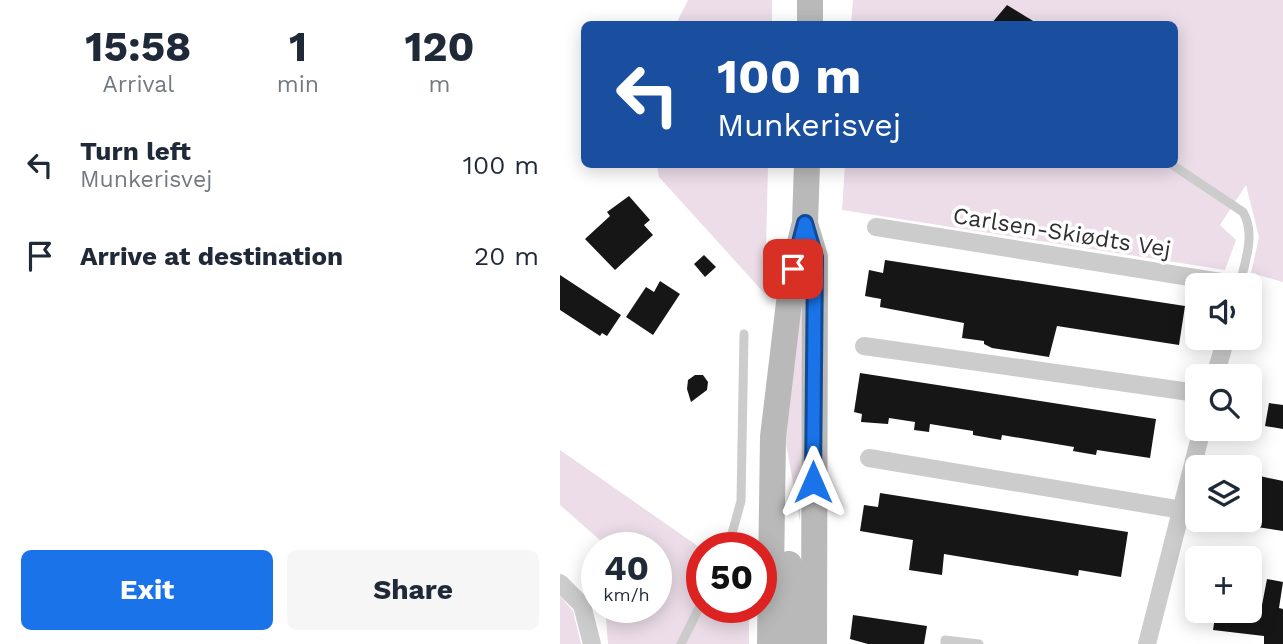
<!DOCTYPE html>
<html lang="en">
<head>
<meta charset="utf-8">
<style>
  :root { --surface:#fff; --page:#f6f6f7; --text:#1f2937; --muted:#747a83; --accent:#1a73e8 }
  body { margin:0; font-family:"Work Sans",sans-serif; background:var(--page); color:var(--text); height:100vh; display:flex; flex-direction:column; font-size:26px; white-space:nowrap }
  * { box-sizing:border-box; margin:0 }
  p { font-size:23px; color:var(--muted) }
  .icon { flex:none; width:38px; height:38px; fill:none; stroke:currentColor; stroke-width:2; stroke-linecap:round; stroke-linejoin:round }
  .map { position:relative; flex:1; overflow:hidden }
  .sheet { display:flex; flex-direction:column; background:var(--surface); width:560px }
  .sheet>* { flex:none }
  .top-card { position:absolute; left:21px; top:21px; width:597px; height:147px; border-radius:10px; box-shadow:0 4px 18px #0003; background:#1a4fa0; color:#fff; overflow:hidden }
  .tools { position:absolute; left:625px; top:273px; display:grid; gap:14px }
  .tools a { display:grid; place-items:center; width:77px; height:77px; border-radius:10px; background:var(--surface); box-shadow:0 4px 18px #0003; font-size:35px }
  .speed { position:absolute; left:21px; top:532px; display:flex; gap:14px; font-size:35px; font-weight:700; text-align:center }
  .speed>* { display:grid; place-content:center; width:91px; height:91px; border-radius:50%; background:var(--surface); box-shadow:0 4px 18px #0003; line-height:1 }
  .speed small { font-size:18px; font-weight:400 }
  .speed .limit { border:10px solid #d22; background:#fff; color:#111 }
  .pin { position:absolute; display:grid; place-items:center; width:60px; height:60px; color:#fff; margin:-30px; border-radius:14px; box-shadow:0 4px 10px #0006 }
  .me { position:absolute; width:77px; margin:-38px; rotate:0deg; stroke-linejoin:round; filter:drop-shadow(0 0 5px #0008) }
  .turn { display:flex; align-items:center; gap:24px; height:147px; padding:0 21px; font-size:32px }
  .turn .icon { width:91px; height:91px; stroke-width:2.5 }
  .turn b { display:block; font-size:49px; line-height:60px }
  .eta { display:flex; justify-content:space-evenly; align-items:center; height:119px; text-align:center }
  .eta b { font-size:42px; font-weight:700; line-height:49px }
  .cta { display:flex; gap:14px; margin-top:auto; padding:14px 21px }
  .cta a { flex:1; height:80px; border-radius:10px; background:var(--accent); color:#fff; font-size:28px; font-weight:700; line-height:80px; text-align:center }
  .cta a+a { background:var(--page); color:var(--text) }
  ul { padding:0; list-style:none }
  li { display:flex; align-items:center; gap:21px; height:91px; padding:0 21px }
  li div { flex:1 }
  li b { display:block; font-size:26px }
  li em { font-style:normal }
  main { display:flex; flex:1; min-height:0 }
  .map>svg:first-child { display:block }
  .green { fill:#ecdde8 }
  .building { fill:#161616 }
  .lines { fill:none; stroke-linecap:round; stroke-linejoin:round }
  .lane { stroke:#ccc; stroke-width:9 }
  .street { stroke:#ccc; stroke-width:18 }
  .secondary { stroke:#b9b9b9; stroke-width:26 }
  .route-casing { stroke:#114b97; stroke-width:18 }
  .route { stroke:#1a73e8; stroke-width:12 }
  .labels { text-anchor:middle; stroke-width:7; stroke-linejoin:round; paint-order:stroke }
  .street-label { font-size:23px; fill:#2f2f2f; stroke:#fff }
</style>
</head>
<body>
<main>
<section class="sheet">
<div class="eta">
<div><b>15:58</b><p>Arrival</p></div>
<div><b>1</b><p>min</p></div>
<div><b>120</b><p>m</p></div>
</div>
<ul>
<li><svg class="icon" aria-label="left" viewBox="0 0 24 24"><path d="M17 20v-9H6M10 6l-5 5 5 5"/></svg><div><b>Turn left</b><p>Munkerisvej</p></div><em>100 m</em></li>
<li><svg class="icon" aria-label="arrive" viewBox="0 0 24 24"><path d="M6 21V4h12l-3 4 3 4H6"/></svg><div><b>Arrive at destination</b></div><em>20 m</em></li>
</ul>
<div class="cta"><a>Exit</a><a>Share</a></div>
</section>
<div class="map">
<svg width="723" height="644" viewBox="0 0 723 644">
  <rect width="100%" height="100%" fill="#fff"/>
  <g class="green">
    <polygon points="128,0 212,0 212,24 116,24"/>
    <polygon points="293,0 723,0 723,282 691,273 699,237 686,185 660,225 676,240 665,270 282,210 285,165 614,164 614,24 291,24"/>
    <polygon points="97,165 208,165 205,294 99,177"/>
    <polygon points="240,290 244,291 240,522 225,438"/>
    <polygon points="0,450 142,549 142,607 189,607 189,644 48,644 45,607 96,607 96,548 41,548 41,541 0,505"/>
    <polygon points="0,596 13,611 21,644 0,644"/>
  </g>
  <g class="building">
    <polygon points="447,5 478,24 431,24"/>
    <polygon points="69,196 90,220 84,225 93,235 55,270 25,239 50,216 47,212"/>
    <polygon points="144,255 156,267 145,277 134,264"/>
    <polygon points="325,260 625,306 619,345 497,326 489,357 432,348 424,344 424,341 402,338 404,323 320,307 321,299 305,296 309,270 323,273"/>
    <polygon points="0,275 61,315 47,336 42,333 40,336 0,310"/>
    <polygon points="100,281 120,294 93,335 66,317 86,287 94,292"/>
    <polygon points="300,373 596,419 590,458 537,450 536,455 513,451 514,447 442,435 441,440 413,435 413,431 370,424 369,432 354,430 355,422 329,418 328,424 301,422 302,414 294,412"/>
    <polygon points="135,375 143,375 148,382 147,390 131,402 127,389 128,380"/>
    <polygon points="709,403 723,405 723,429 705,426"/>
    <polygon points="695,475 723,481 723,531 690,526 690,502"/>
    <polygon points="320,493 568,532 561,577 519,570 518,576 384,554 382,575 349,570 353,540 300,531 304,505 318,507"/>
    <polygon points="707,579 723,582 719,608 723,609 723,644 704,644 704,636 653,630 656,611 690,611 690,603 702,605"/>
    <polygon points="293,615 367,626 364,644 308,644 290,639"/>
  </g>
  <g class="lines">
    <g class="lane">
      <path d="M611,164l72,48c13,22 2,49 -3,72"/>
      <polyline points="168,548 181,501 184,334"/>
      <polyline points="121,644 142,602"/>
      <polyline points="385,644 385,640 419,644"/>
    </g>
    <g class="street">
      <polyline points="316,227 680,285"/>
      <polyline points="304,346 637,393"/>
      <polyline points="655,376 666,338"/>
      <polyline points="309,458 622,510"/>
      <polyline points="0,583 22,605 32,644"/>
      <polyline points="587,644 642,429"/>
    </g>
    <g class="secondary">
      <polyline points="250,24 250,0"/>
      <polyline points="246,227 255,257 254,644"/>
      <polyline points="229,564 231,644"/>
      <polyline points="210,644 213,437 233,269 245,223 247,164"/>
    </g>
  </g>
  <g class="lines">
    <g class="route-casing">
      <polyline id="route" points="233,269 245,223 255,257 253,482"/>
    </g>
    <use href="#route" class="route"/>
  </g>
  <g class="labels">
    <g class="street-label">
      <text transform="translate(502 232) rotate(9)" y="8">Carlsen-Skiødts Vej</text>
    </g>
  </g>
</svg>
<div class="tools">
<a><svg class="icon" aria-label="sound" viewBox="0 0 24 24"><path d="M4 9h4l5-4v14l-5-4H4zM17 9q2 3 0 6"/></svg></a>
<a><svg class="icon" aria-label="search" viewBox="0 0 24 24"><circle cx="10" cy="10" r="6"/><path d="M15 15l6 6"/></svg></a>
<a><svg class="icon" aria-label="layers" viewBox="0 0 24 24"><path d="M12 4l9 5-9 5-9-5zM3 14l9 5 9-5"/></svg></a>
<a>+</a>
</div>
<div class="speed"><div>40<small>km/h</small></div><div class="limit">50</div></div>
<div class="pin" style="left:233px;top:269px;background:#d93025"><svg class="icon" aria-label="arrive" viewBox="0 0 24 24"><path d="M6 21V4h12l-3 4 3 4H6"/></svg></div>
<svg class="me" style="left:253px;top:482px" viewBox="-20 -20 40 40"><path d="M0-17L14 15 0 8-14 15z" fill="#1a73e8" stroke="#fff" stroke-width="4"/></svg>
<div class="top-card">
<div class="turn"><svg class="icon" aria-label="left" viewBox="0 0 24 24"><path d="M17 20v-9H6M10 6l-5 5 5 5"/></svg><div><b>100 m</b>Munkerisvej</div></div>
</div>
</div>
</main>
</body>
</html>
